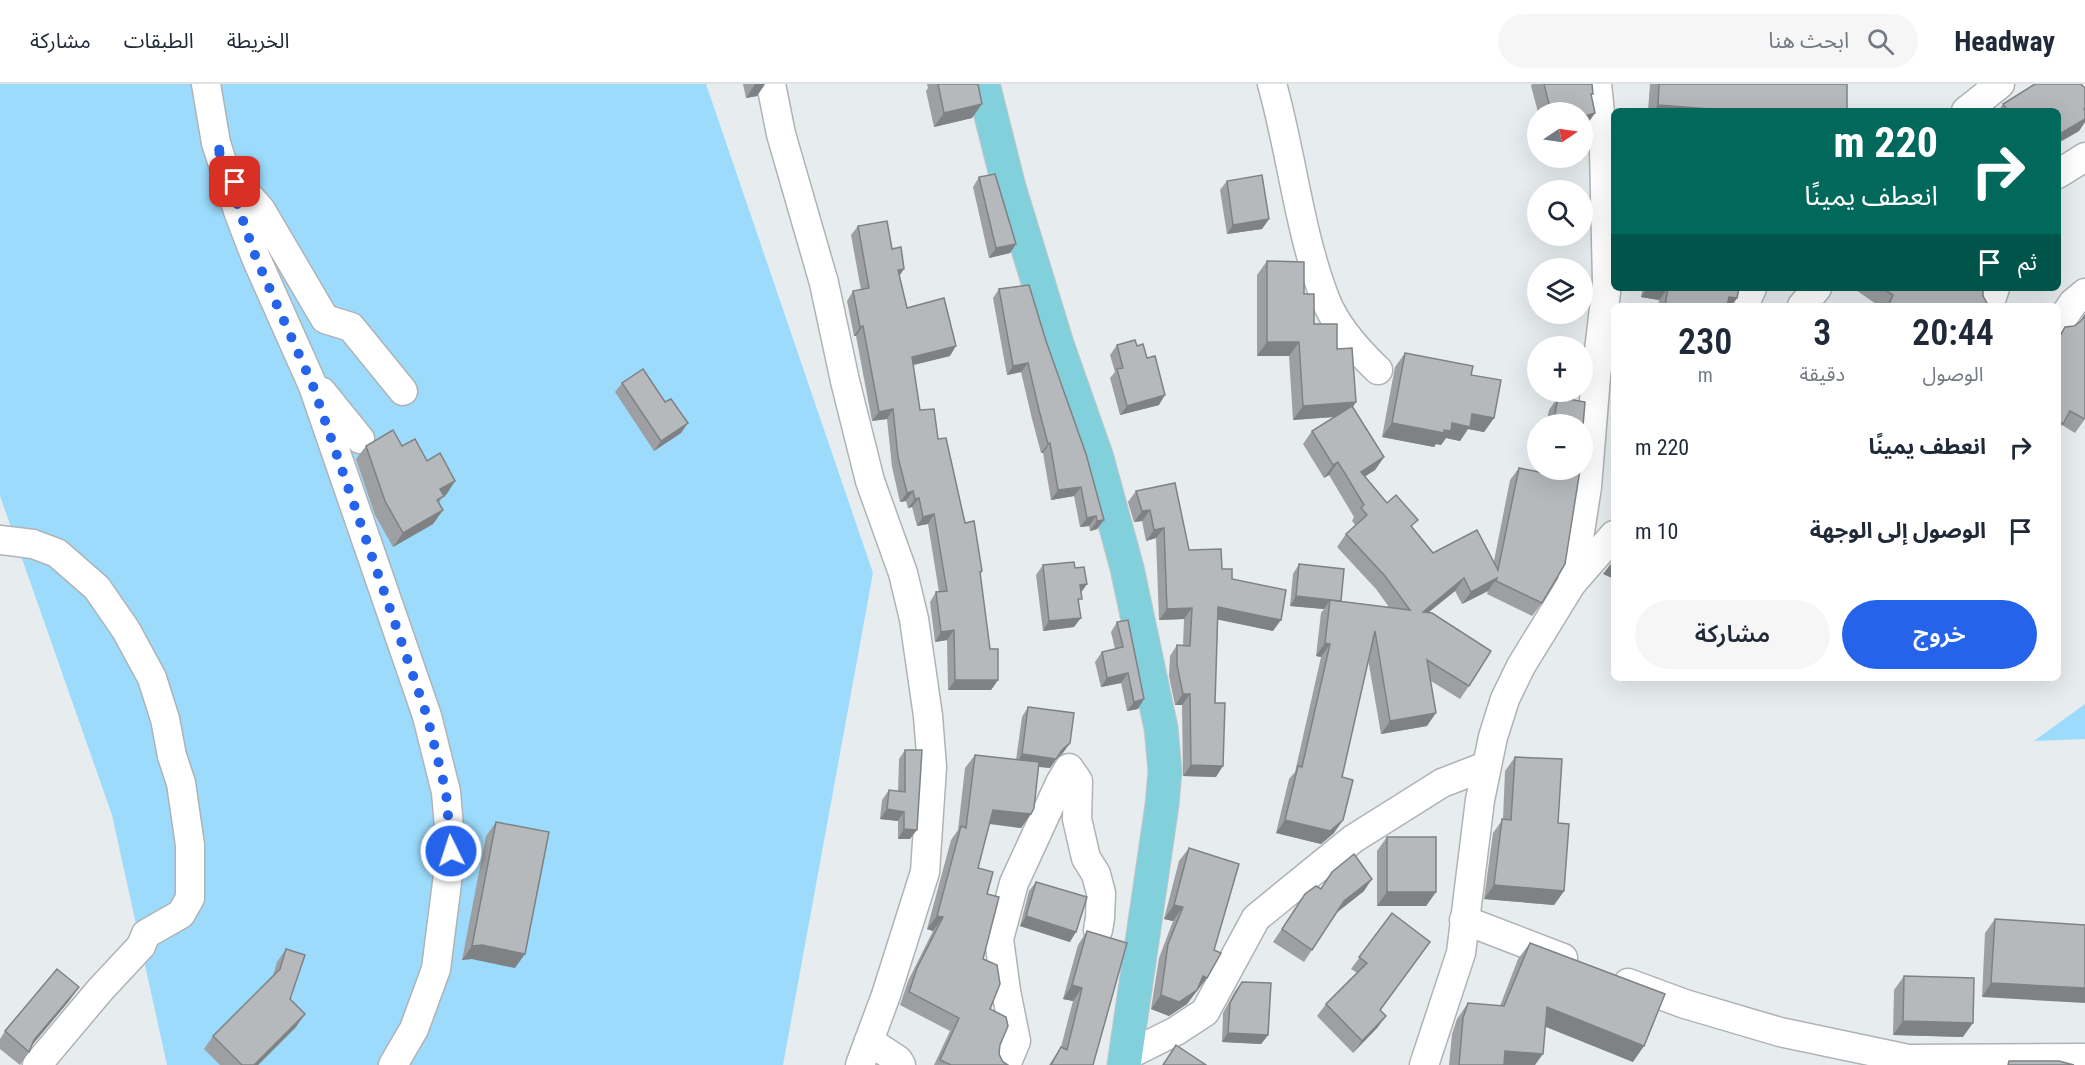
<!DOCTYPE html>
<html lang="ar">
<head>
<meta charset="utf-8">
<style>
  :root { --surface:#fff; --page:#f6f6f7; --text:#1f2937; --muted:#747a83; --line:#e0e1e3; --accent:#2563eb }
  body { margin:0; font-family:"Roboto Condensed","Noto Sans Arabic",sans-serif; background:var(--page); color:var(--text); direction:rtl; height:100vh; display:flex; flex-direction:column; font-size:22px; white-space:nowrap }
  * { box-sizing:border-box; margin:0 }
  p { font-size:20px; color:var(--muted) }
  .icon { flex:none; width:33px; height:33px; fill:none; stroke:currentColor; stroke-width:2; stroke-linecap:round; stroke-linejoin:round }
  .map { position:relative; flex:1; overflow:hidden; direction:ltr }
  .drawer { position:absolute; left:1611px; top:219px; width:450px; height:378px; display:flex; flex-direction:column; background:var(--surface); border-radius:9px; box-shadow:0 6px 24px #0002; direction:rtl }
  .drawer>* { flex:none }
  .hud { position:absolute; left:1611px; top:24px; width:450px; height:183px; border-radius:9px; box-shadow:0 6px 24px #0002; direction:rtl; background:#00695c; color:#fff; overflow:hidden }
  .needle { width:39px; rotate:77deg }
  .controls { position:absolute; left:1527px; top:18px; display:grid; gap:12px }
  .controls a { display:grid; place-items:center; width:66px; height:66px; border-radius:50%; background:var(--surface); box-shadow:0 6px 24px #0002; font-size:30px }
  .pin { position:absolute; display:grid; place-items:center; width:51px; height:51px; color:#fff; margin:-26px; border-radius:12px; box-shadow:0 3px 9px #0006 }
  .me { position:absolute; width:66px; margin:-33px; rotate:356deg; stroke-linejoin:round; filter:drop-shadow(0 0 4px #0008) }
  .turn { display:flex; align-items:center; gap:21px; height:126px; padding:0 24px; font-size:27px }
  .turn .icon { width:78px; height:78px; stroke-width:2.5 }
  .turn b { display:block; font-size:42px; line-height:51px }
  .then { display:flex; align-items:center; height:57px; padding:0 24px; background:#0003; gap:12px; font-size:22px }
  .eta { display:flex; justify-content:space-evenly; align-items:center; height:102px; text-align:center }
  .eta b { font-size:36px; font-weight:600; line-height:42px }
  .primary-button { display:flex; gap:12px; margin-top:auto; padding:12px 24px }
  .primary-button a { flex:1; height:69px; border-radius:36px; background:var(--accent); color:#fff; font-size:24px; font-weight:600; line-height:69px; text-align:center }
  .primary-button a+a { background:var(--page); color:var(--text) }
  ul { padding:0; list-style:none }
  li { display:flex; align-items:center; gap:18px; height:84px; padding:0 24px }
  li div { flex:1 }
  li b { display:block; font-size:22px }
  li em { font-style:normal }
  header { display:flex; align-items:center; gap:36px; box-sizing:border-box; height:84px; padding:0 30px; background:var(--surface); border-bottom:2px solid var(--line) }
  header strong { font-size:28px }
  nav { display:flex; gap:33px; margin-inline-start:auto; font-size:21px }
  .search { width:420px; height:54px; background:var(--page); display:flex; align-items:center; gap:15px; box-sizing:border-box; padding:0 21px; border-radius:33px; color:var(--muted); font-size:22px }
  .map>svg:first-child { display:block }
  .green { fill:#9cdbfc }
  .lines { fill:none; stroke-linecap:round; stroke-linejoin:round }
  .minor-casing { stroke:#afb3b5; stroke-width:31 }
  .major-casing { stroke:#c7c7c7; stroke-width:35 }
  .minor { stroke:#fff; stroke-width:28 }
  .major { stroke:#82d0dc; stroke-width:33 }
  .wall { fill:#9d9fa2 }
  .shaded-wall { fill:#7f8284 }
  .building { fill:#b6b9bc; stroke:#7f8284; stroke-width:1.5 }
  .route { stroke:#2563eb; stroke-width:10; stroke-dasharray:0 18 }
</style>
</head>
<body>
<header>
<strong>Headway</strong>
<div class="search"><svg class="icon" aria-label="search" viewBox="0 0 24 24"><circle cx="10" cy="10" r="6"/><path d="M15 15l6 6"/></svg>ابحث هنا</div>
<nav><a>الخريطة</a><a>الطبقات</a><a>مشاركة</a></nav>
</header>
<div class="map">
<svg width="2085" height="981" viewBox="0 0 2085 981">
  <rect width="100%" height="100%" fill="#e7ecee"/>
  <g class="green">
    <polygon points="0,0 706,0 873,489 783,981 167,981 112,731 0,412"/>
    <polygon points="2085,620 2085,655 2034,657"/>
  </g>
  <g class="lines">
    <g class="minor-casing">
      <g id="minor">
        <polyline points="206,0 216,59 239,130 256,174 313,302 427,632 446,708 451,767 436,885 414,945 393,981"/>
        <polyline points="771,0 781,50 824,199 845,297 870,397 903,489 914,535 928,632 932,683 925,788 886,911 860,981"/>
        <path d="M1272,0c20,71 27,148 54,217 11,27 31,49 52,69"/>
        <polyline points="2083,0 2085,5"/>
        <polyline points="1966,27 2000,0"/>
        <polyline points="2058,90 2085,73"/>
        <polyline points="233,94 261,126 325,235 351,243 403,307"/>
        <polyline points="1744,222 1752,204"/>
        <polyline points="1802,222 1817,204"/>
        <polyline points="1989,222 1995,204"/>
        <polyline points="2058,241 2073,219 2085,209"/>
        <polyline points="322,308 360,355"/>
        <polyline points="0,456 33,460 57,469 97,504 126,546 152,594 165,635 172,672 181,699 190,761 190,814 181,830 146,850 141,862 100,906 37,981"/>
        <polyline points="1572,499 1587,403 1596,292 1607,199 1604,67 1597,0"/>
        <polyline points="1464,836 1563,874"/>
        <polyline points="1628,899 1685,920 1780,948 1908,975 2085,974"/>
        <polyline points="869,957 898,976 901,981"/>
        <polyline points="1126,972 1176,947 1205,928 1256,834 1353,755 1442,699 1486,682"/>
        <polyline points="1006,981 1016,957 1006,907 999,855 1014,799 1060,699 1069,684 1078,697 1077,735 1086,774 1096,790 1101,809 1100,834 1098,846"/>
        <polyline points="1424,981 1461,869 1480,716 1493,653 1505,615 1521,582 1572,499 1614,451"/>
      </g>
    </g>
    <g class="major-casing">
      <polyline id="major" points="983,0 1009,103 1057,260 1097,374 1127,484 1161,644 1165,687 1162,721 1124,981"/>
    </g>
    <use href="#minor" class="minor"/>
    <use href="#major" class="major"/>
  </g>
  <g class="wall">
    <polygon points="743,0 765,0 757,12 746,14"/>
    <polygon points="927,0 978,0 972,34 934,43 926,7 928,4"/>
    <polygon points="1532,0 1592,0 1591,12 1595,29 1585,43 1582,28 1538,28 1531,2"/>
    <polygon points="1650,0 1847,0 1847,26 1860,27 1648,27"/>
    <polygon points="2035,0 2081,0 2085,4 2085,38 2079,47 2058,59 2058,27 1998,27 2003,20"/>
    <polygon points="979,93 1016,160 1010,169 989,174 973,103"/>
    <polygon points="1227,97 1269,135 1262,145 1227,150 1220,106"/>
    <polygon points="858,142 892,165 907,224 950,272 913,281 920,326 938,355 965,439 982,487 980,490 990,565 998,596 991,606 948,606 947,556 935,558 930,518 936,508 939,508 928,440 917,442 912,423 908,424 906,417 900,418 892,383 887,335 872,337 856,252 854,252 847,217 853,207 861,206 851,151"/>
    <polygon points="1267,177 1314,240 1337,265 1356,318 1353,323 1384,373 1375,386 1365,392 1387,419 1412,444 1433,469 1494,477 1510,396 1519,384 1537,387 1538,386 1580,386 1542,519 1532,532 1487,510 1488,507 1462,520 1455,507 1429,528 1469,602 1460,615 1431,597 1427,642 1381,650 1368,575 1342,693 1334,749 1321,760 1276,749 1289,695 1295,688 1321,573 1316,572 1321,529 1324,525 1290,522 1293,490 1299,480 1341,517 1389,523 1376,505 1337,463 1346,450 1356,442 1352,437 1354,433 1329,391 1324,394 1303,360 1312,347 1334,333 1293,336 1289,272 1257,272 1257,191"/>
    <polygon points="1643,204 1739,204 1732,222 1658,222 1659,216 1641,213"/>
    <polygon points="1853,204 1983,204 1983,212 1986,222 1879,222"/>
    <polygon points="999,205 1046,257 1104,436 1097,445 1090,447 1089,442 1080,443 1074,412 1051,416 1043,369 1041,369 1032,335 1021,288 1007,291 993,214"/>
    <polygon points="2065,243 2085,335 2075,349 2062,341 2058,347 2058,253"/>
    <polygon points="1117,261 1137,262 1159,321 1120,331 1110,294 1115,288 1110,271"/>
    <polygon points="1405,269 1471,291 1494,334 1484,348 1468,345 1460,357 1446,354 1441,361 1436,360 1434,363 1382,353 1395,283"/>
    <polygon points="622,299 681,349 654,367 615,308"/>
    <polygon points="1558,313 1582,340 1546,340 1549,326"/>
    <polygon points="366,362 402,362 427,377 455,397 446,411 443,412 439,419 443,426 433,440 393,463 375,431 356,375"/>
    <polygon points="1136,407 1189,466 1222,485 1232,495 1273,547 1218,535 1215,619 1216,693 1183,692 1182,621 1175,621 1169,592 1170,572 1177,561 1183,561 1184,535 1159,536 1156,454 1146,457 1142,437 1134,438 1128,418"/>
    <polygon points="1043,481 1075,484 1087,500 1081,508 1074,543 1043,547 1036,491"/>
    <polygon points="1117,538 1138,625 1127,627 1121,599 1101,603 1095,578 1102,568 1115,565 1111,548"/>
    <polygon points="1028,623 1063,669 1057,674 1050,684 1038,683 1031,730 1021,744 989,740 978,784 987,810 983,875 990,925 1000,961 999,970 1003,978 1008,981 934,981 950,947 900,921 908,897 933,847 927,845 951,756 958,746 965,684 975,671 1016,676 1022,633"/>
    <polygon points="905,666 910,755 898,755 898,737 880,735 882,716 889,706 898,708 899,675"/>
    <polygon points="1515,673 1558,739 1564,807 1554,821 1484,815 1493,749 1503,735 1505,687"/>
    <polygon points="496,738 515,884 472,875 462,876 486,752"/>
    <polygon points="1387,753 1436,808 1426,822 1377,822 1377,767"/>
    <polygon points="1189,764 1197,907 1196,907 1187,920 1169,932 1151,925 1159,874 1173,837 1164,835 1179,777"/>
    <polygon points="1332,788 1364,807 1336,829 1304,878 1273,858 1305,810 1321,805"/>
    <polygon points="1036,798 1070,858 1020,842 1029,807"/>
    <polygon points="1392,829 1380,926 1386,932 1377,944 1353,969 1317,932 1326,920 1357,889 1351,885"/>
    <polygon points="1995,835 2085,841 1982,913 1985,849"/>
    <polygon points="1087,847 1093,981 1049,981 1061,963 1073,917 1063,915 1078,861"/>
    <polygon points="1530,859 1633,978 1545,942 1535,981 1449,981 1452,950 1457,935 1468,919 1500,922 1518,875"/>
    <polygon points="286,865 290,915 296,943 258,981 220,981 204,965 213,952 273,892 277,878"/>
    <polygon points="1904,892 1963,953 1893,951 1894,906"/>
    <polygon points="1242,898 1268,951 1261,960 1222,958 1223,929 1235,907"/>
    <polygon points="69,917 32,961 29,968 20,981 0,965 0,955 5,947"/>
  </g>
  <g class="shaded-wall">
    <polygon points="755,0 765,0 757,12 746,14"/>
    <polygon points="982,20 972,34 934,43 944,29"/>
    <polygon points="1658,21 1709,25 1708,27 1653,27"/>
    <polygon points="1595,29 1585,43 1582,44 1582,33"/>
    <polygon points="2085,35 2085,38 2079,47 2058,59 2058,51"/>
    <polygon points="1269,135 1262,145 1227,150 1233,141"/>
    <polygon points="1016,160 1010,169 989,174 996,164"/>
    <polygon points="904,185 898,194 898,186"/>
    <polygon points="1648,204 1668,204 1659,216 1641,213"/>
    <polygon points="1729,213 1737,214 1732,222 1722,222"/>
    <polygon points="863,242 856,252 854,252 860,243"/>
    <polygon points="1267,258 1299,258 1289,272 1257,272"/>
    <polygon points="956,262 950,272 905,283 912,273"/>
    <polygon points="1028,279 1021,288 1007,291 1013,282"/>
    <polygon points="1165,311 1159,321 1120,331 1127,322"/>
    <polygon points="1356,318 1346,332 1293,336 1303,322"/>
    <polygon points="893,325 887,335 872,337 879,328"/>
    <polygon points="1472,330 1494,334 1484,348 1468,345 1460,357 1446,354 1441,361 1436,360 1434,363 1382,353 1392,339 1444,346 1452,339"/>
    <polygon points="688,339 681,349 654,367 661,357"/>
    <polygon points="1050,359 1043,369 1041,369 1048,360"/>
    <polygon points="1384,373 1375,386 1352,401 1361,388"/>
    <polygon points="1338,378 1329,391 1324,394 1333,381"/>
    <polygon points="455,397 446,411 430,419 440,405"/>
    <polygon points="1081,403 1074,412 1051,416 1058,406"/>
    <polygon points="913,407 906,417 900,418 907,409"/>
    <polygon points="919,414 912,423 908,424 915,415"/>
    <polygon points="443,426 433,440 393,463 403,449"/>
    <polygon points="1150,426 1142,437 1134,438 1142,427"/>
    <polygon points="934,430 928,440 917,442 923,433"/>
    <polygon points="1096,432 1089,442 1080,443 1087,434"/>
    <polygon points="1104,436 1097,445 1090,447 1097,437"/>
    <polygon points="1164,444 1156,454 1146,457 1154,446"/>
    <polygon points="1613,477 1614,477 1614,495 1603,490"/>
    <polygon points="1464,494 1455,507 1414,540 1423,528"/>
    <polygon points="1497,494 1488,507 1462,520 1471,508"/>
    <polygon points="1087,500 1080,510 1080,501"/>
    <polygon points="1296,512 1341,517 1330,516 1324,525 1290,522"/>
    <polygon points="1218,523 1281,536 1273,547 1210,534"/>
    <polygon points="1192,524 1184,535 1159,536 1167,525"/>
    <polygon points="1081,534 1074,543 1043,547 1049,537"/>
    <polygon points="954,546 947,556 935,558 941,548"/>
    <polygon points="1325,559 1330,560 1321,573 1316,572"/>
    <polygon points="1128,589 1121,599 1101,603 1107,594"/>
    <polygon points="955,596 998,596 991,606 948,606"/>
    <polygon points="1183,610 1190,610 1182,621 1175,621"/>
    <polygon points="1144,615 1138,625 1127,627 1134,618"/>
    <polygon points="1436,629 1427,642 1381,650 1390,637"/>
    <polygon points="1070,659 1063,669 1056,675 1050,684 1016,680 1022,670 1062,666"/>
    <polygon points="1191,681 1223,682 1216,693 1183,692"/>
    <polygon points="887,725 904,728 898,737 880,735"/>
    <polygon points="993,726 1031,730 1021,744 984,739"/>
    <polygon points="1285,736 1343,736 1334,749 1321,760 1276,749"/>
    <polygon points="904,745 917,746 910,755 898,755"/>
    <polygon points="1372,795 1364,807 1335,830 1344,817"/>
    <polygon points="1494,801 1564,807 1554,821 1484,815"/>
    <polygon points="1387,808 1436,808 1426,822 1377,822"/>
    <polygon points="1174,821 1183,823 1173,837 1164,835"/>
    <polygon points="937,832 943,833 933,847 927,845"/>
    <polygon points="1026,832 1076,848 1070,858 1020,842"/>
    <polygon points="482,861 525,870 515,884 472,875 462,876 472,862"/>
    <polygon points="1203,892 1207,894 1187,920 1169,932 1151,925 1161,911"/>
    <polygon points="1991,899 2085,904 2085,919 1982,913"/>
    <polygon points="1072,901 1082,904 1073,917 1063,915"/>
    <polygon points="79,903 69,917 28,966 34,956"/>
    <polygon points="1547,923 1644,962 1633,978 1536,939"/>
    <polygon points="305,930 296,943 258,981 254,981"/>
    <polygon points="1386,932 1377,944 1353,969 1362,957"/>
    <polygon points="1903,937 1973,939 1963,953 1893,951"/>
    <polygon points="1228,949 1268,951 1261,960 1222,958"/>
    <polygon points="1505,967 1543,970 1535,981 1495,981"/>
  </g>
  <g class="building">
    <polygon points="938,0 978,0 982,20 944,29"/>
    <polygon points="1544,0 1592,0 1593,10 1591,10 1595,29 1582,33 1582,28 1551,28"/>
    <polygon points="1659,0 1847,0 1847,26 1860,25 1860,27 1709,27 1709,25 1658,21"/>
    <polygon points="2035,0 2081,0 2085,4 2085,24 2084,25 2085,27 2085,35 2058,51 2058,27 2008,27 2003,20"/>
    <polygon points="995,90 1016,160 996,164 979,93"/>
    <polygon points="1262,91 1269,135 1233,141 1227,97"/>
    <polygon points="887,137 892,165 901,163 904,185 898,186 907,224 944,214 956,262 912,273 920,326 934,325 938,355 946,354 965,439 974,437 982,487 980,488 990,565 998,565 998,596 955,596 954,546 941,548 936,508 947,507 934,430 923,433 919,414 915,415 913,407 907,409 898,373 893,325 879,328 863,242 860,243 853,207 869,204 858,142"/>
    <polygon points="1267,177 1304,178 1304,210 1314,210 1314,240 1337,240 1337,265 1352,264 1356,318 1303,322 1299,258 1267,258"/>
    <polygon points="1029,201 1046,257 1086,370 1104,436 1097,437 1096,432 1087,434 1081,403 1058,406 1050,359 1048,360 1039,326 1028,279 1013,282 999,205"/>
    <polygon points="1668,204 1739,204 1737,214 1729,213 1727,222 1665,222"/>
    <polygon points="1882,204 1983,204 1983,212 1987,219 1986,222 1895,222 1889,220 1893,211"/>
    <polygon points="2085,231 2085,335 2070,327 2063,340 2058,337 2058,256 2065,243 2074,242 2081,237"/>
    <polygon points="1135,256 1137,262 1143,260 1147,274 1155,272 1165,311 1127,322 1117,285 1123,284 1117,261"/>
    <polygon points="1405,269 1473,282 1471,291 1501,296 1494,334 1472,330 1470,343 1452,339 1451,347 1444,346 1444,349 1392,339"/>
    <polygon points="643,285 665,318 671,315 688,339 661,357 622,299"/>
    <polygon points="1558,313 1585,318 1582,353 1582,340 1553,340"/>
    <polygon points="1352,322 1384,373 1361,388 1387,419 1396,411 1418,436 1411,442 1433,469 1477,446 1498,486 1519,384 1544,389 1544,386 1580,386 1565,480 1542,519 1496,497 1497,494 1471,508 1464,494 1423,528 1432,529 1491,567 1469,602 1427,576 1436,629 1390,637 1375,547 1342,693 1353,696 1343,736 1330,747 1285,736 1298,682 1302,683 1330,560 1325,559 1330,516 1410,526 1385,492 1346,450 1367,431 1361,424 1364,421 1338,378 1333,381 1312,347"/>
    <polygon points="393,346 402,362 415,355 427,377 440,369 455,397 440,405 444,412 437,416 443,426 403,449 385,417 366,362"/>
    <polygon points="1175,399 1189,466 1221,465 1222,485 1232,485 1232,495 1286,506 1281,536 1218,523 1215,619 1225,619 1223,682 1191,681 1190,610 1183,610 1177,581 1177,561 1190,562 1192,524 1167,525 1164,444 1154,446 1150,426 1142,427 1136,407"/>
    <polygon points="1074,478 1075,484 1084,483 1087,500 1080,501 1082,515 1078,515 1081,534 1049,537 1043,481"/>
    <polygon points="1299,480 1344,485 1341,517 1296,512"/>
    <polygon points="1128,536 1144,615 1134,618 1128,589 1107,594 1102,568 1123,563 1117,538"/>
    <polygon points="1028,623 1074,629 1070,659 1062,666 1056,675 1022,670"/>
    <polygon points="905,666 922,666 917,746 904,745 904,728 887,725 889,706 905,708"/>
    <polygon points="975,671 1039,678 1034,724 1031,730 993,726 978,784 993,788 987,810 999,813 983,875 997,881 1000,900 990,925 1006,933 1008,942 1000,961 999,970 1003,978 1008,981 951,981 940,976 959,934 909,908 917,884 943,833 937,832 961,742 966,744"/>
    <polygon points="1515,673 1562,675 1558,739 1569,740 1564,807 1494,801 1502,735 1511,736"/>
    <polygon points="496,738 549,748 525,870 482,861 472,862"/>
    <rect x="1387" y="753" width="49" height="55"/>
    <polygon points="1189,764 1239,780 1214,866 1221,869 1207,894 1203,892 1197,906 1179,918 1161,911 1168,860 1183,823 1174,821"/>
    <polygon points="1354,770 1372,795 1344,817 1312,866 1282,845 1305,810 1316,802 1321,805 1332,788"/>
    <polygon points="1036,798 1087,813 1076,848 1026,832"/>
    <polygon points="1392,829 1430,858 1380,926 1386,932 1362,957 1326,920 1367,879 1359,873"/>
    <polygon points="1995,835 2085,841 2085,904 1991,899"/>
    <polygon points="1087,847 1127,859 1093,981 1051,981 1061,963 1067,966 1082,904 1072,901"/>
    <polygon points="1530,859 1665,910 1644,962 1547,923 1543,970 1505,967 1504,981 1459,981 1463,934 1468,919 1504,922"/>
    <polygon points="286,865 305,871 290,915 305,930 254,981 242,981 213,952 280,885"/>
    <polygon points="57,885 79,903 34,956 29,968 5,947"/>
    <polygon points="1904,892 1974,894 1973,939 1903,937"/>
    <polygon points="1242,898 1271,899 1268,951 1228,949 1230,919"/>
    <polygon points="1176,961 1206,981 1163,981"/>
    <polygon points="2009,977 2059,977 2074,981 2008,981"/>
  </g>
  <g class="lines">
    <polyline class="route" points="235,98 216,59 256,174 313,302 427,632 446,708 451,767"/>
  </g>
</svg>
<div class="controls">
<a><svg class="needle" viewBox="-14 -14 28 28"><path d="M0-13l5 13h-10z" fill="#e53935"/><path d="M0 13l5-13h-10z" fill="#747a83"/></svg></a>
<a><svg class="icon" aria-label="search" viewBox="0 0 24 24"><circle cx="10" cy="10" r="6"/><path d="M15 15l6 6"/></svg></a>
<a><svg class="icon" aria-label="layers" viewBox="0 0 24 24"><path d="M12 4l9 5-9 5-9-5zM3 14l9 5 9-5"/></svg></a>
<a>+</a>
<a>−</a>
</div>
<div class="pin" style="left:235px;top:98px;background:#d93025"><svg class="icon" aria-label="arrive" viewBox="0 0 24 24"><path d="M6 21V4h12l-3 4 3 4H6"/></svg></div>
<svg class="me" style="left:451px;top:767px" viewBox="-20 -20 40 40"><circle r="17" fill="#2563eb" stroke="#fff" stroke-width="3"/><path d="M0-11L8 9 0 5-8 9z" fill="#fff"/></svg>
<div class="hud">
<div class="turn"><svg class="icon" aria-label="right" viewBox="0 0 24 24"><path d="M7 20v-9h11M14 6l5 5-5 5"/></svg><div><b>220 m</b>انعطف يمينًا</div></div>
<div class="then">ثم<svg class="icon" aria-label="arrive" viewBox="0 0 24 24"><path d="M6 21V4h12l-3 4 3 4H6"/></svg></div>
</div>
<section class="drawer">
<div class="eta">
<div><b>20:44</b><p>الوصول</p></div>
<div><b>3</b><p>دقيقة</p></div>
<div><b>230</b><p>m</p></div>
</div>
<ul>
<li><svg class="icon" aria-label="right" viewBox="0 0 24 24"><path d="M7 20v-9h11M14 6l5 5-5 5"/></svg><div><b>انعطف يمينًا</b></div><em>220 m</em></li>
<li><svg class="icon" aria-label="arrive" viewBox="0 0 24 24"><path d="M6 21V4h12l-3 4 3 4H6"/></svg><div><b>الوصول إلى الوجهة</b></div><em>10 m</em></li>
</ul>
<div class="primary-button"><a>خروج</a><a>مشاركة</a></div>
</section>
</div>
</body>
</html>
